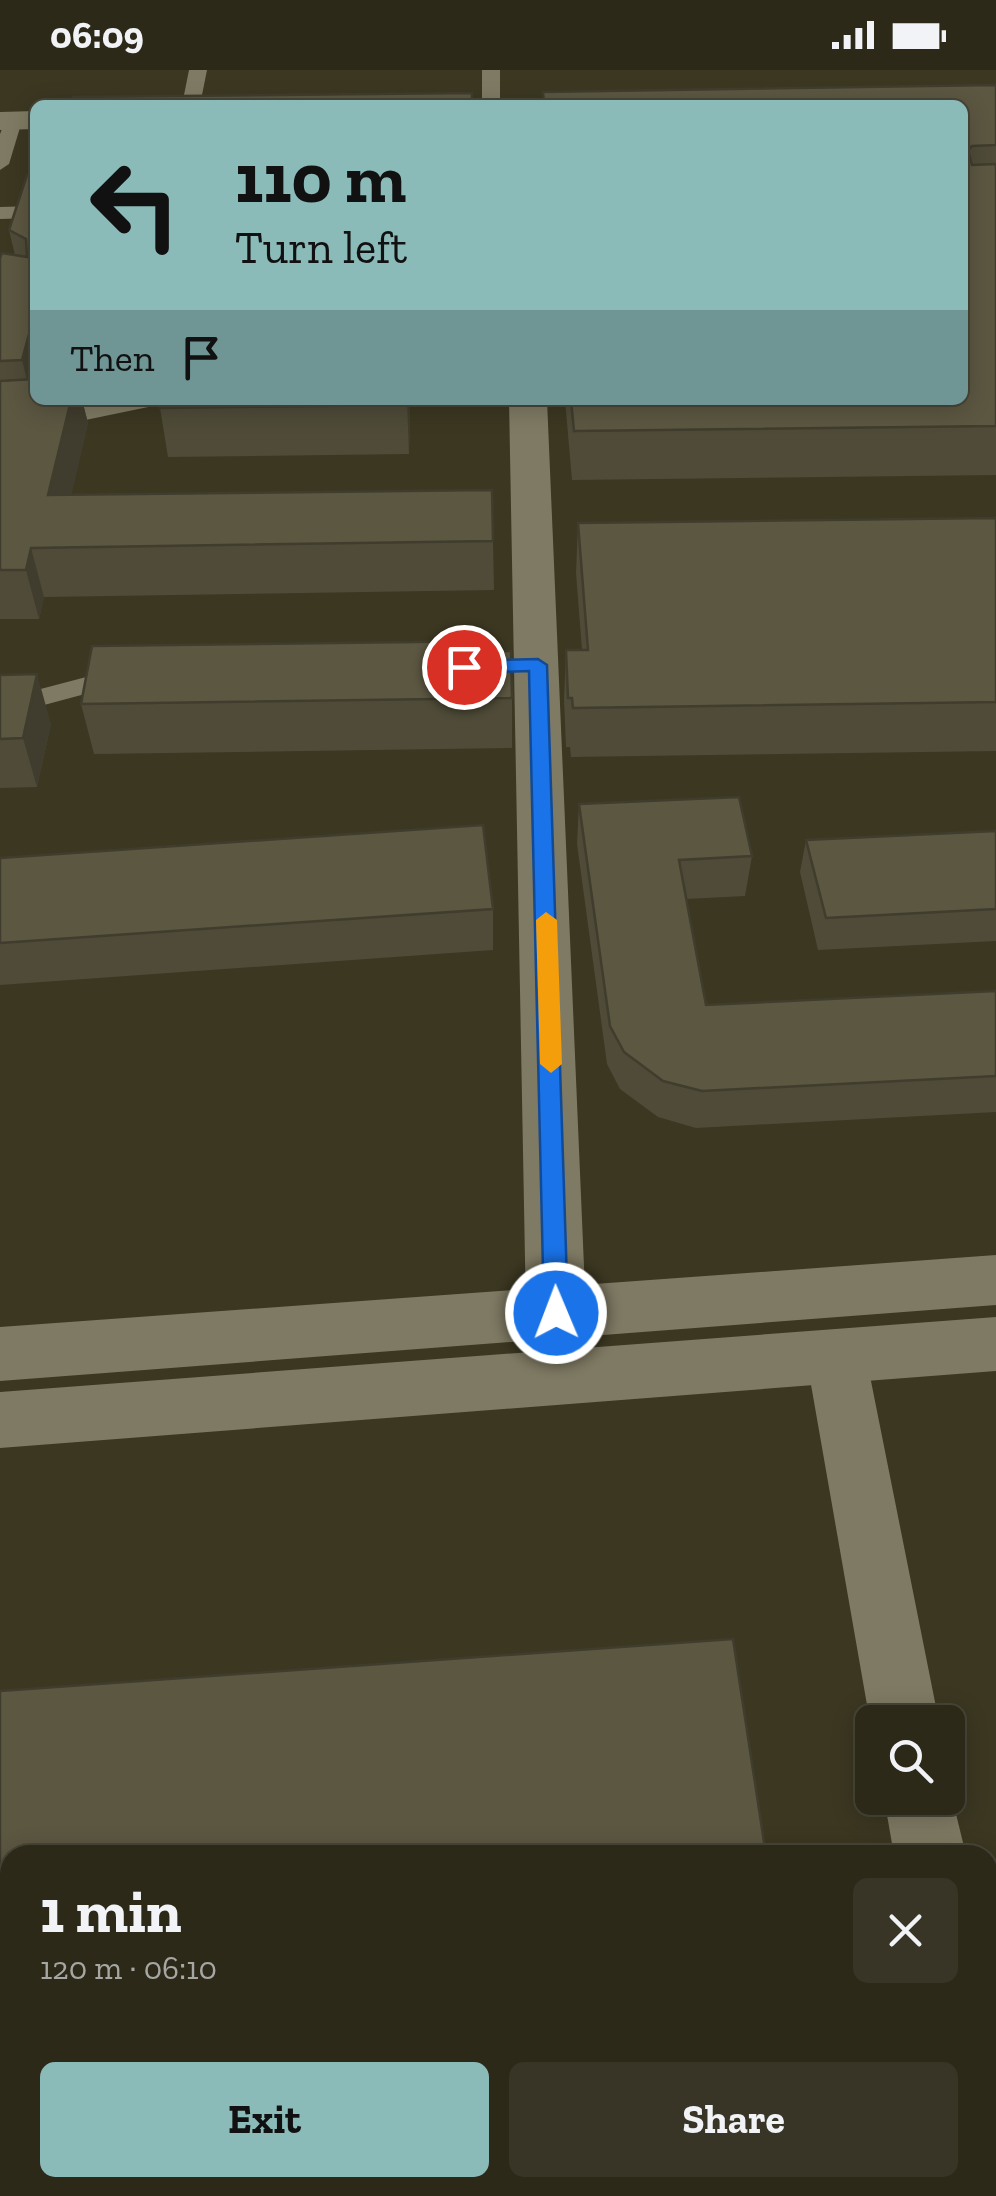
<!DOCTYPE html>
<html lang="en">
<head>
<meta charset="utf-8">
<style>
  :root { --surface:#2c2919; --page:#383526; --text:#f1f3f6; --muted:#a6a6a2; --line:#484538; --accent:#8bbbb9 }
  body { margin:0; font-family:"Zilla Slab",serif; background:var(--page); color:var(--text); height:100vh; display:flex; flex-direction:column; font-size:38px; white-space:nowrap }
  * { box-sizing:border-box; margin:0 }
  p { font-size:32px; color:var(--muted) }
  .icon { flex:none; width:55px; height:55px; fill:none; stroke:currentColor; stroke-width:2; stroke-linecap:round; stroke-linejoin:round }
  .map { position:relative; flex:1; overflow:hidden }
  .sheet { position:absolute; left:0px; top:1775px; width:998px; height:352px; display:flex; flex-direction:column; background:var(--surface); border-radius:30px 30px 0 0; box-shadow:0 5px 25px #0003,0 0 0 2px var(--line) }
  .sheet>* { flex:none }
  .top-card { position:absolute; left:30px; top:30px; width:938px; height:305px; border-radius:15px; box-shadow:0 5px 25px #0003,0 0 0 2px var(--line); background:#8bbbb9; color:#111; overflow:hidden }
  .tools { position:absolute; left:855px; top:1635px; display:grid; gap:20px }
  .tools a { display:grid; place-items:center; width:110px; height:110px; border-radius:15px; background:var(--surface); box-shadow:0 5px 25px #0003,0 0 0 2px var(--line); font-size:50px }
  .pin { position:absolute; display:grid; place-items:center; width:85px; height:85px; color:#fff; margin:-42px; border:5px solid #fff; border-radius:50%; box-shadow:0 2px 10px #0007 }
  .me { position:absolute; width:110px; margin:-55px; rotate:359deg; stroke-linejoin:round; filter:drop-shadow(0 0 8px #0008) }
  .turn { display:flex; align-items:center; gap:35px; height:210px; padding:0 40px; font-size:45px }
  .turn .icon { width:130px; height:130px; stroke-width:2.5 }
  .turn b { display:block; font-size:70px; line-height:85px }
  .then { display:flex; align-items:center; height:95px; padding:0 40px; background:#0003; gap:20px; font-size:38px }
  .round { display:grid; place-items:center; flex:none; width:105px; height:105px; border-radius:15px; background:var(--page) }
  .headline { display:flex; align-items:center; justify-content:space-between; height:170px; padding:0 40px }
  h1 { font-size:60px; font-weight:800; line-height:75px }
  .primary-button { display:flex; gap:20px; margin-top:auto; padding:20px 40px }
  .primary-button a { flex:1; height:115px; border-radius:15px; background:var(--accent); color:#111; font-size:40px; font-weight:800; line-height:115px; text-align:center }
  .primary-button a+a { background:var(--page); color:var(--text) }
  .status { display:flex; justify-content:space-between; align-items:center; height:70px; padding:0 50px; background:var(--surface); direction:ltr }
  .status svg { height:28px; fill:currentColor }
  .map>svg:first-child { display:block }
  .lines { fill:none; stroke-linecap:round; stroke-linejoin:round }
  .service { fill:#7f7a63; fill-rule:evenodd }
  .minor { fill:#7f7a63; fill-rule:evenodd }
  .tertiary { fill:#7f7a63; fill-rule:evenodd }
  .secondary { fill:#7f7a63; fill-rule:evenodd }
  .wall { fill:#4f4b38 }
  .shaded-wall { fill:#403d2e }
  .building { fill:#5c5741; stroke:#403d2e; stroke-width:2.5 }
  .route { fill:#1a73e8; stroke:#114b97; stroke-width:2.5 }
  .slow { fill:#f59e0b }
</style>
</head>
<body>
<div class="status"><b>06:09</b><svg viewBox="0 0 49 12"><path d="M0 12V9h3v3zM5 12V6h3v6zM10 12V3h3v9zM15 12V0h3v12zM26 1h20v11H26zM47 4h2v5h-2z"/></svg></div>
<div class="map">
<svg width="996" height="2126" viewBox="0 0 996 2126">
  <rect width="100%" height="100%" fill="#3b3721"/>
  <g class="lines">
    <g class="service">
      <polygon points="189,0 207,0 200,35 182,35"/>
      <rect x="482" y="0" width="18" height="35"/>
      <polygon points="13,46 22,51 9,94 0,100 0,64 7,47"/>
      <polygon points="35,136 35,148 0,149 0,137"/>
      <polygon points="117,330 161,330 158,335 66,354 0,357 0,343 66,340"/>
      <polygon points="128,596 141,604 137,610 33,638 0,643 0,625 33,621"/>
    </g>
    <g class="minor">
      <polygon points="509,330 547,330 586,1243 577,1261 556,1269 535,1261 526,1243"/>
      <polygon points="836,1259 857,1267 866,1286 939,1652 872,1652 872,1657 870,1652 806,1286 815,1267"/>
      <polygon points="948,1711 966,1785 894,1785 884,1728 948,1728"/>
      <polygon points="988,2048 996,2051 996,2126 955,2126 953,2118 988,2118"/>
    </g>
    <polygon class="tertiary" points="35,41 35,59 0,60 0,42"/>
    <g class="secondary">
      <polygon points="996,1185 996,1235 0,1311 0,1257"/>
      <polygon points="996,1247 996,1301 0,1378 0,1322"/>
    </g>
  </g>
  <g class="wall">
    <polygon points="996,15 996,405 572,410 565,330 962,330 962,35 543,35 543,22"/>
    <polygon points="27,105 35,330 82,330 88,353 71,425 493,471 494,520 44,527 39,549 0,549 0,188 15,185 9,160"/>
    <polygon points="161,330 410,330 409,384 168,387 160,338"/>
    <polygon points="996,448 996,681 571,687 570,677 566,677 564,629 566,580 582,580 576,503 578,453"/>
    <polygon points="495,581 512,628 512,678 94,684 81,634"/>
    <polygon points="0,605 51,654 37,717 0,718"/>
    <polygon points="579,734 752,786 745,826 686,829 706,935 996,921 996,1042 696,1058 658,1047 620,1019 607,994 577,774"/>
    <polygon points="996,761 996,871 818,880 800,802 806,770"/>
    <polygon points="0,788 493,839 493,880 0,915"/>
    <polygon points="10,2118 416,2118 315,2126 0,2126"/>
    <polygon points="664,2118 808,2118 809,2126 665,2126"/>
  </g>
  <g class="shaded-wall">
    <polygon points="35,242 35,330 34,338 22,290"/>
    <polygon points="71,330 82,330 88,353 60,474 48,425"/>
    <polygon points="407,330 410,330 409,384"/>
    <polygon points="31,478 44,527 39,549 26,500"/>
    <polygon points="37,604 51,654 37,717 23,668"/>
  </g>
  <g class="building">
    <polygon points="996,15 996,75 972,76 968,80 972,95 996,94 996,356 574,361 571,330 962,330 962,35 544,35 543,22"/>
    <polygon points="472,23 472,35 70,35 73,27"/>
    <polygon points="35,104 35,242 22,290 0,291 0,188 2,183 27,187 26,169 9,160 27,105"/>
    <polygon points="35,309 35,330 71,330 48,425 492,420 493,471 31,478 26,500 0,500 0,311"/>
    <polygon points="161,330 407,330 407,335 160,338"/>
    <polygon points="996,448 996,632 573,638 572,628 568,628 566,580 588,580 578,453"/>
    <polygon points="495,571 495,581 511,581 512,628 81,634 92,576"/>
    <polygon points="37,604 23,668 0,669 0,605"/>
    <polygon points="739,727 752,786 679,790 706,935 996,921 996,1006 702,1021 663,1011 624,982 610,956 579,734"/>
    <polygon points="483,755 493,839 0,873 0,788"/>
    <polygon points="996,761 996,839 826,848 806,770"/>
    <polygon points="733,1569 766,1785 10,1785 10,2118 333,2118 233,2126 0,2126 0,1621"/>
    <polygon points="673,2118 808,2118 809,2126 674,2126"/>
  </g>
  <polygon class="route" points="538,589 547,595 568,1243 565,1251 556,1254 547,1251 544,1243 529,601 464,603 454,597 464,591"/>
  <polygon class="slow" points="546,842 557,850 562,994 551,1003 540,994 536,850"/>
</svg>
<div class="tools">
<a><svg class="icon" aria-label="search" viewBox="0 0 24 24"><circle cx="10" cy="10" r="6"/><path d="M15 15l6 6"/></svg></a>
</div>
<div class="pin" style="left:464px;top:597px;background:#d93025"><svg class="icon" aria-label="arrive" viewBox="0 0 24 24"><path d="M6 21V4h12l-3 4 3 4H6"/></svg></div>
<svg class="me" style="left:556px;top:1243px" viewBox="-20 -20 40 40"><circle r="17" fill="#1a73e8" stroke="#fff" stroke-width="3"/><path d="M0-11L8 9 0 5-8 9z" fill="#fff"/></svg>
<div class="top-card">
<div class="turn"><svg class="icon" aria-label="left" viewBox="0 0 24 24"><path d="M17 20v-9H6M10 6l-5 5 5 5"/></svg><div><b>110 m</b>Turn left</div></div>
<div class="then">Then<svg class="icon" aria-label="arrive" viewBox="0 0 24 24"><path d="M6 21V4h12l-3 4 3 4H6"/></svg></div>
</div>
<section class="sheet">
<div class="headline"><div><h1>1 min</h1><p>120 m · 06:10</p></div><a class="round"><svg class="icon" aria-label="close" viewBox="0 0 24 24"><path d="M6 6l12 12M18 6L6 18"/></svg></a></div>
<div class="primary-button"><a>Exit</a><a>Share</a></div>
</section>
</div>
</body>
</html>
